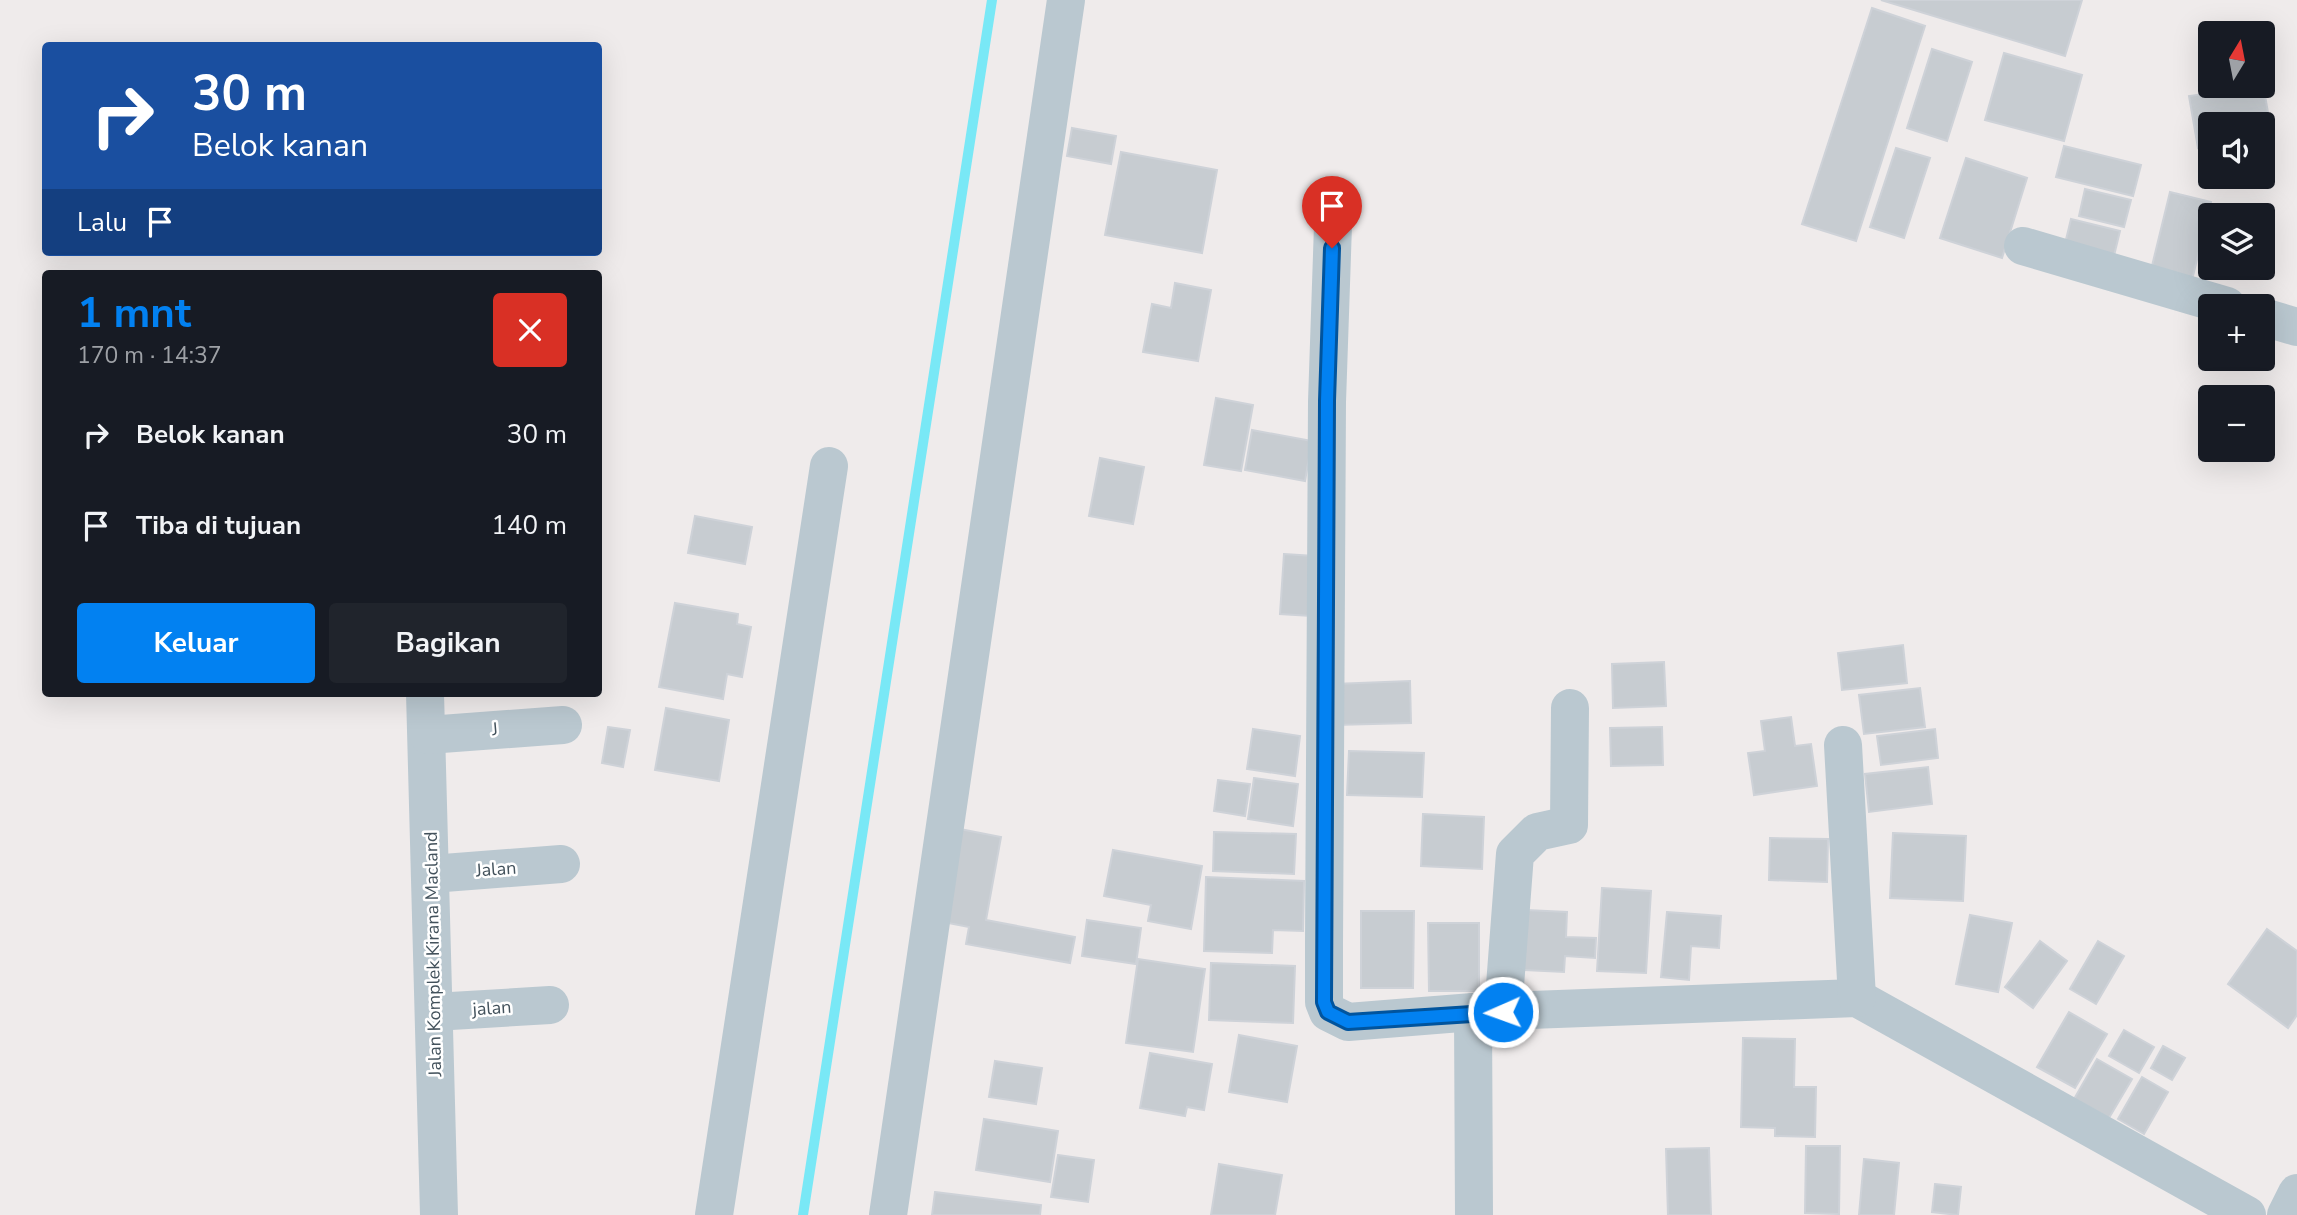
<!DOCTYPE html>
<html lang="id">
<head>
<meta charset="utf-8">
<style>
  :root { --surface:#171b24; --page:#20242c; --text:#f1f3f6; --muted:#9ea1a6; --accent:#0281f1 }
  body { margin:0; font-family:"Nunito Sans",sans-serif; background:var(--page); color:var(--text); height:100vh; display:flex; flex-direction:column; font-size:26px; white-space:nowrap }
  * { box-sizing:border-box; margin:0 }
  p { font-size:23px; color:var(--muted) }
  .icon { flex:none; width:38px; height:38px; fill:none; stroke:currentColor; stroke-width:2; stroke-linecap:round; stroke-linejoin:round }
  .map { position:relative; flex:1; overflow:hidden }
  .drawer { position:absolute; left:42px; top:270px; width:560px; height:427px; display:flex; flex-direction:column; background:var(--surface); border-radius:7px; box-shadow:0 7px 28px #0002 }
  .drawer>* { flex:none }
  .banner { position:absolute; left:42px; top:42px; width:560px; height:214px; border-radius:7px; box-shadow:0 7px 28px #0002; background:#1a4fa0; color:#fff; overflow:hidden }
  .needle { width:46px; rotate:10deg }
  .controls { position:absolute; left:2198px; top:21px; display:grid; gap:14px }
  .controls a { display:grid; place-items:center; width:77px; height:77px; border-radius:7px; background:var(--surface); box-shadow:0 7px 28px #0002; font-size:35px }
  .pin { position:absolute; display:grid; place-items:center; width:60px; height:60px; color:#fff; margin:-72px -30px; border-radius:50% 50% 50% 0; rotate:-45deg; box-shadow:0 0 7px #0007 }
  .pin .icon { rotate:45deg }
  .me { position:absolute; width:77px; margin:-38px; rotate:268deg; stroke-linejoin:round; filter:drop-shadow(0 0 5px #0008) }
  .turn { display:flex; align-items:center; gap:24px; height:147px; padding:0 35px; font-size:32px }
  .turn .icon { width:91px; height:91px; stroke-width:2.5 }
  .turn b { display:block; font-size:49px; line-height:60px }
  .then { display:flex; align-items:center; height:66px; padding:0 35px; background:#0003; gap:14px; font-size:26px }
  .round { display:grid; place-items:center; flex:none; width:74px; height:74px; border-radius:7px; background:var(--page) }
  .headline { display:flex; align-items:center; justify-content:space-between; height:119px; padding:0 35px }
  h1 { font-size:42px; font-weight:700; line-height:52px; color:var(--accent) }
  .cta { display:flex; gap:14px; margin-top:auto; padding:14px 35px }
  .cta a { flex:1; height:80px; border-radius:7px; background:var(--accent); color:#fff; font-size:28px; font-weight:700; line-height:80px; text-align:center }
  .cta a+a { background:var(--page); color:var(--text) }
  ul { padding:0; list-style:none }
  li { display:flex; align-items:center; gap:21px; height:91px; padding:0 35px }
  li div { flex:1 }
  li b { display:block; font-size:26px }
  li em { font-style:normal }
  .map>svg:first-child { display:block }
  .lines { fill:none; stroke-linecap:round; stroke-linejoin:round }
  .stream { stroke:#79e8f6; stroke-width:10 }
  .building { fill:#c7ccd1; stroke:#ced2d8; stroke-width:2 }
  .street { stroke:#bac8d0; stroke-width:38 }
  .route-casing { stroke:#01549d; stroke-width:18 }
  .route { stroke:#0281f1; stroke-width:12 }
  .labels { text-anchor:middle; stroke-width:5; stroke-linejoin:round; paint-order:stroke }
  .street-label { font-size:18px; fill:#42515b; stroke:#fff }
</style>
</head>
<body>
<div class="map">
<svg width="2297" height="1215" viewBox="0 0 2297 1215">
  <rect width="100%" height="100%" fill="#efebeb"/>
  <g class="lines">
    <polyline class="stream" points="803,1215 992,0"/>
  </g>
  <g class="building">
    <polygon points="1881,0 2082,0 2065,56"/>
    <polygon points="1872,8 1925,26 1856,241 1802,224"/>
    <polygon points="1932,49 1972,62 1947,141 1907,128"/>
    <polygon points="2004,53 2082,75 2064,141 1985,120"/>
    <polygon points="2263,84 2271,130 2263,131 2263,124 2210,124 2210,146 2198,148 2189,96 2263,86"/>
    <polygon points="1072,128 1116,136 1111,164 1067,156"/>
    <polygon points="2064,146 2141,165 2133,196 2056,177"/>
    <polygon points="1896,148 1930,158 1904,238 1870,227"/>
    <polygon points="1121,152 1217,170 1202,253 1105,235"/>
    <polygon points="1966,158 2027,178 2002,258 1940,238"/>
    <polygon points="2085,189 2131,200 2124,227 2079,216"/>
    <polygon points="2170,192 2211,202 2192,280 2151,270"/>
    <polygon points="2071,219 2120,231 2112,264 2063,252"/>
    <polygon points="1175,283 1211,290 1198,361 1143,352 1152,304 1171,308"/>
    <polygon points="1216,398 1253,405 1241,471 1204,465"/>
    <polygon points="1252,430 1312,441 1305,481 1245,470"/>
    <polygon points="1100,458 1144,467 1133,524 1089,516"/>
    <polygon points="695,516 752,527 745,564 688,553"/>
    <polygon points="1284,554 1314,556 1311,616 1280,614"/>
    <polygon points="675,603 738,614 737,624 751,627 742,677 727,674 723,699 659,687"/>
    <polygon points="1903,645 1907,683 1842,690 1838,653"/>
    <polygon points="1664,662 1666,706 1613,708 1612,664"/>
    <polygon points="1410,681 1411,723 1335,725 1334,684"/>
    <polygon points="1920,688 1925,727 1864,734 1859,695"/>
    <polygon points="666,708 729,720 719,781 655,770"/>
    <polygon points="1791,717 1795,746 1811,744 1817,786 1754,795 1748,753 1765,751 1761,721"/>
    <polygon points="608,727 630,730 623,767 602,763"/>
    <polygon points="1662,727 1663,765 1611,766 1610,728"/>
    <polygon points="1253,729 1300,736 1295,776 1247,769"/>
    <polygon points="1935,729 1938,758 1881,765 1877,736"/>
    <polygon points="1349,751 1424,753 1422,797 1347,795"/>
    <polygon points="1928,767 1932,804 1869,812 1865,774"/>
    <polygon points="1254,778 1298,784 1293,826 1248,819"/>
    <polygon points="1218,780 1250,784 1245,816 1214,811"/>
    <polygon points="1423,814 1484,817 1482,869 1421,866"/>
    <polygon points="960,829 1001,837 986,920 1075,937 1070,963 966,944 969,927 943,922"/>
    <polygon points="1214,832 1296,834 1294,874 1213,871"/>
    <polygon points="1893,833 1966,836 1963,901 1890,898"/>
    <polygon points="1770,838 1828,839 1827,882 1769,880"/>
    <polygon points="1113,850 1202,866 1191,929 1148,921 1151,905 1104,896"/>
    <polygon points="1206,877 1304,881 1303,931 1273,930 1272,953 1204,951"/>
    <polygon points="1602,888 1651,891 1646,973 1597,971"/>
    <polygon points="1526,910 1567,912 1566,937 1596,938 1595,958 1565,956 1564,972 1523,970"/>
    <polygon points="1361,911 1414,911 1413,988 1361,988"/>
    <polygon points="1667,912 1721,916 1719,948 1691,946 1689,980 1661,977"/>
    <polygon points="1970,915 2012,923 1998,992 1956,984"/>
    <polygon points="1087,920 1141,928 1136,964 1082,956"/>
    <polygon points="1428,923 1479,923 1479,991 1429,991"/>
    <polygon points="2267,929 2297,951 2297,1015 2288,1028 2228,984"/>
    <polygon points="2040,941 2067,961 2033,1008 2005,987"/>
    <polygon points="2098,941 2124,956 2096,1004 2070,989"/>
    <polygon points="1138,959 1205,969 1193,1052 1126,1043"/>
    <polygon points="1211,963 1295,966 1293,1023 1209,1020"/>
    <polygon points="2069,1012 2107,1034 2075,1088 2037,1067"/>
    <polygon points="2124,1030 2154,1047 2139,1073 2109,1056"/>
    <polygon points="1239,1035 1297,1046 1287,1102 1229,1092"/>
    <polygon points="1743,1038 1795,1039 1794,1087 1816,1087 1815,1137 1775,1136 1775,1128 1741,1127"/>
    <polygon points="2163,1046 2185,1058 2172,1080 2151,1068"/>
    <polygon points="1150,1053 1212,1064 1204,1110 1187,1107 1185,1116 1140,1108"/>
    <polygon points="2097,1059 2132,1079 2109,1118 2074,1099"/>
    <polygon points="995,1061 1042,1068 1036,1104 989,1097"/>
    <polygon points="2142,1077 2168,1092 2144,1134 2118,1119"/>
    <polygon points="984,1119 1058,1131 1050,1182 976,1170"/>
    <polygon points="1806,1146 1840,1146 1839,1214 1805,1213"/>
    <polygon points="1709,1148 1711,1215 1668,1215 1666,1149"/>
    <polygon points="1058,1155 1094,1160 1088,1202 1051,1197"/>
    <polygon points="1864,1159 1899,1163 1894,1215 1859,1215"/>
    <polygon points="1219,1164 1282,1175 1275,1215 1211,1215"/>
    <polygon points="1935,1184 1961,1187 1958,1215 1932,1212"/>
    <polygon points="935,1192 1041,1205 1040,1215 932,1215"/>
  </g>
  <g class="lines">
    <g class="street">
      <polyline points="1334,196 1327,402 1324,945 1324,1002 1328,1012 1348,1022 1473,1012 1857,998 2247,1215"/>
      <polyline points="2023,246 2227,306"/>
      <polyline points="2263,317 2297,327"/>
      <polyline points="425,693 439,1215"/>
      <polyline points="428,735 563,725"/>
      <polyline points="1843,745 1857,998"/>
      <polyline points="431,874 561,864"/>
      <polyline points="434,1012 550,1005"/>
      <polyline points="1473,1012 1474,1215"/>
      <polyline points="1503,1012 1515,854 1537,832 1569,825 1570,708"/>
      <polyline points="714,1215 829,466"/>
      <polyline points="888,1215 1066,0"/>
      <polyline points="2286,1215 2297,1193"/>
    </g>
  </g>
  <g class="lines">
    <g class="route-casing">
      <polyline id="route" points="1332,248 1327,401 1324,1002 1328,1012 1348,1022 1503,1012"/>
    </g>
    <use href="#route" class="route"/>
  </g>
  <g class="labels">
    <g class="street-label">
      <text transform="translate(495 729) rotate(-5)" y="6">J</text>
      <text transform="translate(496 869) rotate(-4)" y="6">Jalan</text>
      <text transform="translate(433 954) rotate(-91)" y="6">Jalan Komplek Kirana Macland</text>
      <text transform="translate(492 1008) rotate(-4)" y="6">jalan</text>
    </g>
  </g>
</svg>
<div class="controls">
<a><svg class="needle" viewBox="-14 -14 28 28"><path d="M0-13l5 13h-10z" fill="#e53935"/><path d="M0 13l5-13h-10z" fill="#9ea1a6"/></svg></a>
<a><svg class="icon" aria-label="sound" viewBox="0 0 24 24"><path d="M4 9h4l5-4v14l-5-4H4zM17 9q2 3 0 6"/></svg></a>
<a><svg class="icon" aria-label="layers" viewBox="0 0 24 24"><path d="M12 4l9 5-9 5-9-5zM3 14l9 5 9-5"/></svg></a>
<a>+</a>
<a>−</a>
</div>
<div class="pin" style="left:1332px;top:248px;background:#d93025"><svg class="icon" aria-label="arrive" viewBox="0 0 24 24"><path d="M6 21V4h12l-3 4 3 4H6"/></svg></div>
<svg class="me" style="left:1503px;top:1012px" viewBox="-20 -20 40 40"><circle r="17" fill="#0281f1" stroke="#fff" stroke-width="3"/><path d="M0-11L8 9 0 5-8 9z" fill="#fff"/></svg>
<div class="banner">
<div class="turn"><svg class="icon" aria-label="right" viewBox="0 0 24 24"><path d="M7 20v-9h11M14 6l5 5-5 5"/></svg><div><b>30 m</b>Belok kanan</div></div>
<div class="then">Lalu<svg class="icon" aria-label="arrive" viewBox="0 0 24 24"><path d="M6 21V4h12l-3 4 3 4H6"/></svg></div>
</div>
<section class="drawer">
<div class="headline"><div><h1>1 mnt</h1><p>170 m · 14:37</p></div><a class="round" style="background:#d93025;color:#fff"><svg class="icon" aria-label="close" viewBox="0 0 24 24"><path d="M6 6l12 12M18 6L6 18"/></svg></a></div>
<ul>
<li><svg class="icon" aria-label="right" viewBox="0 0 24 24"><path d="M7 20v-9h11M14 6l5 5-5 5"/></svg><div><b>Belok kanan</b></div><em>30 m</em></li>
<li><svg class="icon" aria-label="arrive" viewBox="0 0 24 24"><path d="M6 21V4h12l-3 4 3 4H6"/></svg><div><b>Tiba di tujuan</b></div><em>140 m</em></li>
</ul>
<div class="cta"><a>Keluar</a><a>Bagikan</a></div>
</section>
</div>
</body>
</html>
